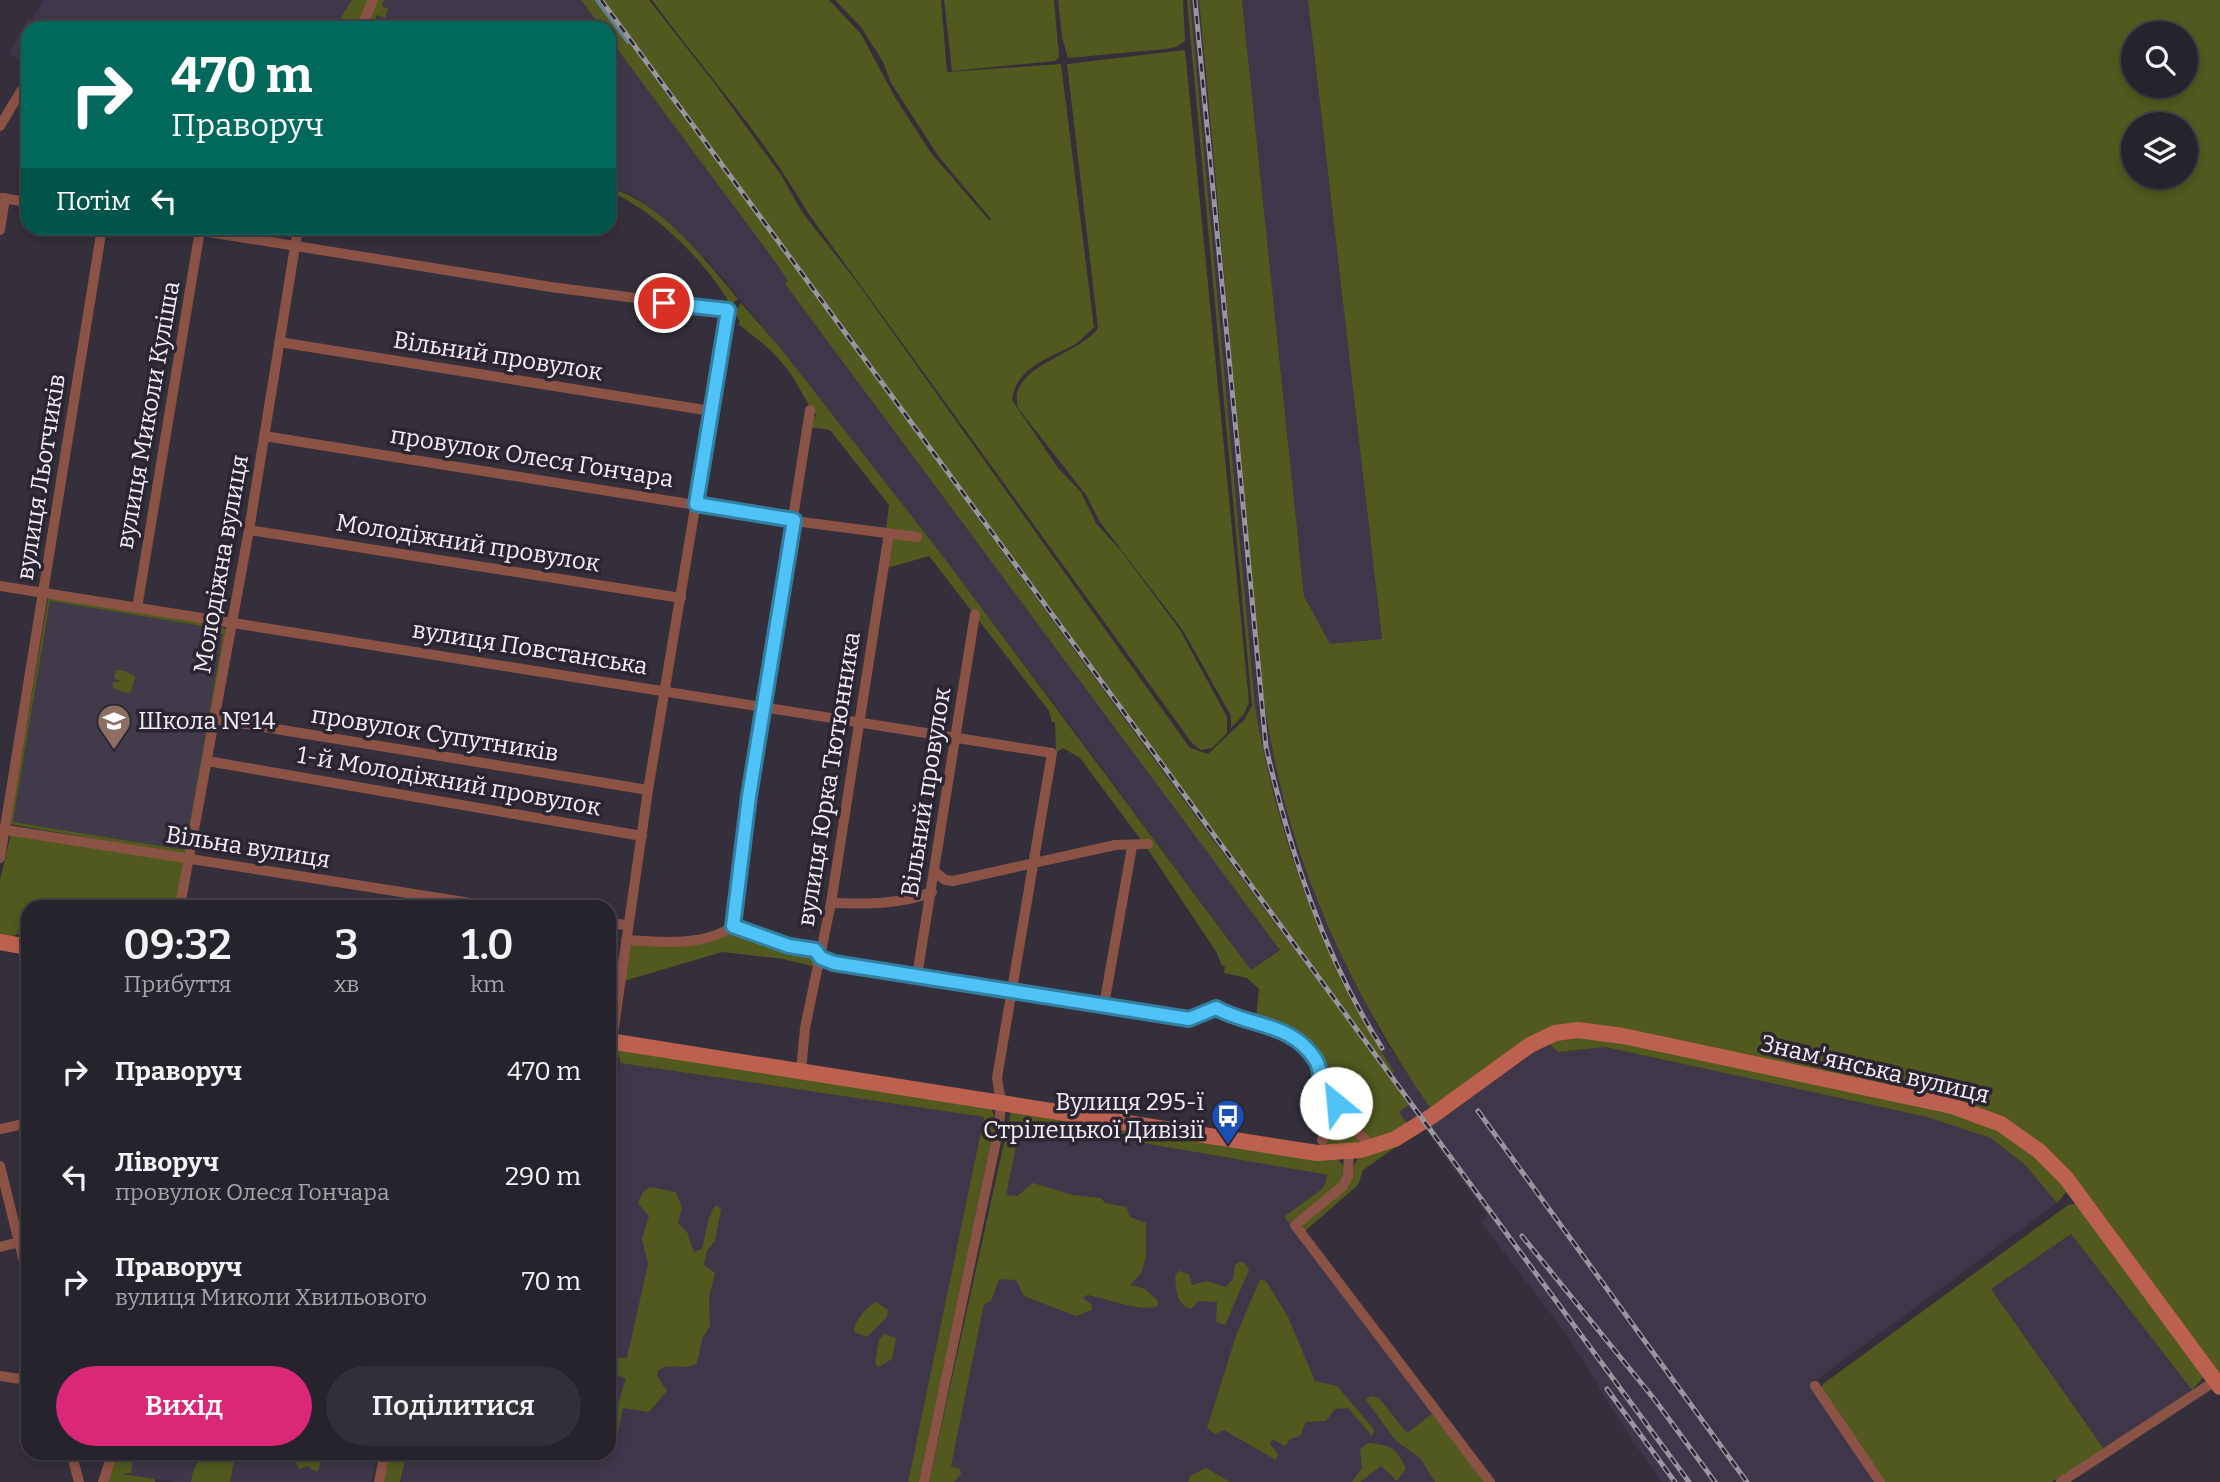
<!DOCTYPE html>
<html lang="uk">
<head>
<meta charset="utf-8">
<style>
  :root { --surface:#27232c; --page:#332f38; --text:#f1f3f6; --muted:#a4a4a9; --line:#434048; --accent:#db2777 }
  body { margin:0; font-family:Bitter,serif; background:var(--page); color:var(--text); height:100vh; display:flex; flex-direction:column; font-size:26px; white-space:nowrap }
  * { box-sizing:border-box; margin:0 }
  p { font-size:23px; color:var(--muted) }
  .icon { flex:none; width:38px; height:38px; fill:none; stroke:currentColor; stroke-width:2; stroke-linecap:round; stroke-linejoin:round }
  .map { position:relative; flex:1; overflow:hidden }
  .panel { position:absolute; left:21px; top:900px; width:595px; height:560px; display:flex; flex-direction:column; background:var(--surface); border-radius:21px; box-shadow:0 4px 10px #0003,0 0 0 2px var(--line) }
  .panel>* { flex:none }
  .banner { position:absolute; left:21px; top:21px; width:595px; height:214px; border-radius:21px; box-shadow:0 4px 10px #0003,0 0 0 2px var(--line); background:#00695c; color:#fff; overflow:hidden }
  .buttons { position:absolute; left:2121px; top:21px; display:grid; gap:14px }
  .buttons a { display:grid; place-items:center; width:77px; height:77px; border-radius:50%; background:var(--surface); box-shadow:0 4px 10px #0003,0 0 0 2px var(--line); font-size:35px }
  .pin { position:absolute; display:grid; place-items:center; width:60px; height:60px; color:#fff; margin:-30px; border:4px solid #fff; border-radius:50%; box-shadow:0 2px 7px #0007 }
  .me { position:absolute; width:77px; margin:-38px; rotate:332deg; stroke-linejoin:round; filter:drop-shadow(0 0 5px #0008) }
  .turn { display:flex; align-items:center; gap:24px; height:147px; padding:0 35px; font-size:32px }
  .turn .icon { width:91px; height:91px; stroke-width:2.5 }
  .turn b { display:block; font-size:49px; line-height:60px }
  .then { display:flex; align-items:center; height:66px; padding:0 35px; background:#0003; gap:14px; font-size:26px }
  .eta { display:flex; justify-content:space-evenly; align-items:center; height:119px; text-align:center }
  .eta b { font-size:42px; font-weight:600; line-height:49px }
  .cta { display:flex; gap:14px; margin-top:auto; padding:14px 35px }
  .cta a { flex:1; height:80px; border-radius:42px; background:var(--accent); color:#fff; font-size:28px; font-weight:600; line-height:80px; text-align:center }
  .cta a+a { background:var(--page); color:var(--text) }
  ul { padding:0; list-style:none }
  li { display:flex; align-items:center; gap:21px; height:105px; padding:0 35px }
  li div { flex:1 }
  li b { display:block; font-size:26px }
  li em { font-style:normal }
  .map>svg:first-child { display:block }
  .commercial { fill:#44333f }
  .built { fill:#3f3749 }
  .education { fill:#403a4a }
  .green { fill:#51591f; fill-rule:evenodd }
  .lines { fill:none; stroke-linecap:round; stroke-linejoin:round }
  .stream { stroke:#5f8298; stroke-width:2.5 }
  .street { stroke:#8b5246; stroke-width:10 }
  .secondary { stroke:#bc614f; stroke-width:16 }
  .rail-casing { stroke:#9a96a0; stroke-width:5 }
  .rail { stroke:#2a2530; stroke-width:2.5; stroke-dasharray:8; stroke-linecap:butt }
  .route-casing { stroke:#337fa1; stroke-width:18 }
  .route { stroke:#4fc3f7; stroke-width:12 }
  .labels { text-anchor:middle; stroke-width:7; stroke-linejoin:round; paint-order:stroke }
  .street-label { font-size:24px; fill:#f2eff6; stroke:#2a2530 }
  .poi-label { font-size:24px; fill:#f2eff6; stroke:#2a2530; text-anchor:start }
</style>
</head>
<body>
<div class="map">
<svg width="2220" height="1482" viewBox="0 0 2220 1482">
  <rect width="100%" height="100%" fill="#342f3b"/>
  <polygon class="commercial" points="609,1055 620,1057 609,1134"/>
  <g class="built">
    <polygon points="43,0 352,0 342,15 339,28 28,28 28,64 9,54 28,18 32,19"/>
    <polygon points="384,0 581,0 602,28 372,28 377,15 384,18 381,7"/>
    <polygon points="599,0 603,0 687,112 1028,583 1392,1074 1394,1072 1341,980 1309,909 1288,848 1262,748 1255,706 1190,0 1199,0 1250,569 1272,749 1287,807 1318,903 1381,1034 1431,1109 1408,1125 1399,1112 1408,1105"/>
    <polygon points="1242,0 1308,0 1382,639 1329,644 1304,596"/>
    <polygon points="609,38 776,263 788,281 788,288 1280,949 1251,970 1050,698 782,350 711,264 645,204 629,193 609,188"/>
    <polygon points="1546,1041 1558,1052 1605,1047 1927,1117 1991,1137 2025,1165 2057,1203 1810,1385 1876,1482 1662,1482 1631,1439 1570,1339 1481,1222 1487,1215 1424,1127"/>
    <polygon points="620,1063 984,1117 908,1482 401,1482 407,1453 609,1452 609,1134"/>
    <polygon points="1020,1122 1328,1175 1323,1188 1285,1217 1486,1482 948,1482"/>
    <polygon points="2071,1234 2192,1390 2104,1449 1991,1289"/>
    <polygon points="125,1453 377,1453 371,1482 174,1482 122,1474"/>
  </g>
  <polygon class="education" points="50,601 202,626 223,634 185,850 13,822"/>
  <g class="green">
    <polygon points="352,0 369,0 358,28 339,28 342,15"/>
    <polygon points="376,0 384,0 382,6 388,9 385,18 377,15 372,28 365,28"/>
    <path d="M581,0h18c261,351 513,708 776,1057l34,48 -10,7 9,13 -28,15 -55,6 14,-39 -23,-50 -60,-39 3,-29 -12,-11 -23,-5 1,-7h-3l-5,-13 -70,-105 -67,-90 -17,-10 -7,4 -1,-30h-3l-3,-11 -120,-155 -42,12 -1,-38 3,-25 -59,-75 -20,-3 3,-10 4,-1c-10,-12 -15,-24 -23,-37 -14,-23 -35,-39 -56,-55l2,-2 -6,-10 7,-9 41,47 163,209 306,411 29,-20 -492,-662 -3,-4 3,-3 -12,-18 -167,-225v-10h-7z"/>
    <path d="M603,0h46l66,84 66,91 21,37 54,69 334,467 18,6 36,-34 8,-14 -65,-706h3l65,706c22,133 68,252 139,366l-2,2 -41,-55z"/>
    <path d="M652,0h177l32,34 35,65 35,54 58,67 2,-1 -52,-62 -48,-74 -8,-21 -22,-35 -26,-27h106l6,72 114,-8 33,264c-8,5 -13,14 -22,18 -25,13 -56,22 -60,54l46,68 23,24 15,31 26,29 58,78 47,87v16l-15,15 -11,2 -9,-7 -384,-530c-44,-77 -104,-142 -156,-213z"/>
    <polygon points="944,0 1054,0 1059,57 1055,61 952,71"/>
    <polygon points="1058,0 1183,0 1185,41 1176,47 1165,49 1068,58 1062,37"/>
    <path d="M1199,0h43l62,596 26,48 52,-5 -74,-639h912v1380l-129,-177 -89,-83 -424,-94 -147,83c-75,-108 -134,-232 -159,-362 -20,-103 -24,-211 -34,-316 -13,-144 -25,-287 -39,-431zM2133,33h53v53h-53zM2133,124h53v53h-53z"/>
    <path d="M1185,50l64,652 -5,12 -13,14v-12l-47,-84 -84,-110 -14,-27 -68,-87c-12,-42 61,-52 80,-80l-31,-264z"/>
    <path d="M609,188c50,12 97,73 129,111l-5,4 -5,-2c-21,-38 -78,-95 -119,-109z"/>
    <path d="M48,598l172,27 6,5 -41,225 -175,-31zM50,601l152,25 21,8 -38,216 -172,-28z"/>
    <polygon points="116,670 126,671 135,677 131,692 127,693 113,688 113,682 122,682 114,678"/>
    <polygon points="11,834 183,862 176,906 28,906 28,933 22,932 11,937 0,934 0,880"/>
    <polygon points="733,930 813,952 816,967 783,959 722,952 624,981 630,947 634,944"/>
    <polygon points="1578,1034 1977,1118 2037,1154 2067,1191 2057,1203 2025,1165 1991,1138 1927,1117 1605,1047 1558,1052 1546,1041"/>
    <polygon points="609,1045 991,1108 994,1115 994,1126 919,1482 908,1482 984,1117 620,1063 620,1057 609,1055"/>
    <path d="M1011,1111l326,48 8,8 -5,16 -51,40 -5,-6 39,-29 5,-13 -307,-53 -15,73 11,1 16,-13 40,12 28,3 4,5 21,4 4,10 16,6v34l-5,16 -11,12 15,4 13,12v5c-17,7 -51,-8 -71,-11l-4,3 8,6 1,6 -16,6 -52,-20 -8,-16 -17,-1 -8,22 -7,3 -33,162 9,3 1,5 -7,8h-25z"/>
    <polygon points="1424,1127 1363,1170 1358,1185 1304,1232 1302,1225 1344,1188 1359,1155"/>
    <path d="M650,1187l26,5 6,16 -4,15 9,9 7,20 8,-3c5,-16 3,-29 14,-44l5,4 -6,32 -8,10 -3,14 11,8 -6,25 1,28 -8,13 -5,24c-13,9 -26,-2 -39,7l-1,6 10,15 -18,21 -26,-4 -5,25 -6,5h-3v-33l9,-1 8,-25 -16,-8 -1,-7 4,-6h14l21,-94 -6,-25 7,-23 -11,-13 5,-11z"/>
    <polygon points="2074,1204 2080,1205 2204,1377 2192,1390 2071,1234 1991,1289 2104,1449 2052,1482 1882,1482 1821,1388 1823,1384 2068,1205"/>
    <path d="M1239,1262h5l5,8 -24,55 -9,-3 1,-20 -19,-1 -7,8c-15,-4 -15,-20 -16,-34l4,-4 10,3 3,11 15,-4 19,6 7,-8 2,-14z"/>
    <polygon points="1260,1279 1266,1281 1288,1317 1315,1381 1337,1386 1372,1427 1374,1431 1372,1436 1348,1408 1335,1409 1326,1421 1306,1422 1300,1436 1290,1439 1285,1446 1272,1439 1270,1444 1278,1454 1276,1460 1224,1430 1215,1434 1207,1428 1236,1336"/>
    <path d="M876,1302l12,8 -1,7 -20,20 -13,-5c-2,-8 14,-27 22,-30z"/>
    <polygon points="884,1334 896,1338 892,1359 878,1367 875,1363 879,1340"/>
    <polygon points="1370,1396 1379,1398 1407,1433 1432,1414 1488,1482 1435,1482 1420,1458 1396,1441 1366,1400"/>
    <path d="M1368,1443c23,3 27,2 38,26l-9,12 -16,-15 -21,16h-8l10,-14 -2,-19z"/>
    <polygon points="115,1453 134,1453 131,1473 122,1474 155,1479 155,1482 105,1482"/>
    <path d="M230,1453l5,3 -5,26h-39c6,-35 17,-19 39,-29z"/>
    <polygon points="292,1453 292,1452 324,1453 318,1471 315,1471 308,1466 299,1469"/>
    <polygon points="389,1453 407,1453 400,1482 383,1482"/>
    <polygon points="1206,1468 1230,1482 1188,1482 1190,1476"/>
  </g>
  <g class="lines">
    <polyline class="stream" points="596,0 628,43"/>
    <g class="street">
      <polyline points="361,28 373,0"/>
      <polyline points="0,126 21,91 28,91"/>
      <polyline points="609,195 611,196"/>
      <polyline points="0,198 28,202"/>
      <polyline points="184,228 551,287 728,310 648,790 612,1041"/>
      <polyline points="0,230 5,198"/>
      <polyline points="279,342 711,411"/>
      <polyline points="264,436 802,522 917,537"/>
      <polyline points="249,530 681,598"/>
      <polyline points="0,586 1052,753 997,1078 1001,1103 999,1127 924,1482"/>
      <polyline points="137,608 200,230"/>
      <polyline points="215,719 648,790"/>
      <polyline points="207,761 642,836"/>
      <polyline points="0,829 490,906"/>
      <polyline points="0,858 102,228"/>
      <polyline points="935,872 945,880 953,881 1115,845 1148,844"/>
      <path d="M831,903c35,1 68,2 101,-11"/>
      <polyline points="180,906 249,530 298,228"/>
      <polyline points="609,923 627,925"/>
      <polyline points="733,926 749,796 810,410"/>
      <path d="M626,940c34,2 78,7 107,-14l56,20 26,4 6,8 13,5 355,56 27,-11 16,8 39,9 23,14 21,19 7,23 14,22 -14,37"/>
      <polyline points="917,976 975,614"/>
      <polyline points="1104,1005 1132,847"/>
      <polyline points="801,1071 805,1028 831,903 889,533"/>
      <polyline points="0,1129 28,1123"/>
      <path d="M1326,1135l16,-8c14,3 21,9 29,20"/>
      <polyline points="1349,1152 1348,1176 1343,1186 1295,1225 1490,1482"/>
      <polyline points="0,1166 28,1278"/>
      <polyline points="0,1247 28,1240"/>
      <polyline points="0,1376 28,1380"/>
      <polyline points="1815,1386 1880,1482"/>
      <polyline points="71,1452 79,1482"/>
      <polyline points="103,1482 113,1452"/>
      <polyline points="379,1482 385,1452"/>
      <polyline points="2061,1482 2215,1381"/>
    </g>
    <g class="secondary">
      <polyline points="0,942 28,947"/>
      <polyline points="609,1041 1317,1153 1361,1150 1395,1139 1432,1116 1530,1045 1555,1033 1578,1030 1623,1036 1952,1106 2001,1124 2039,1151 2066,1178 2220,1387"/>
    </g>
    <g class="rail-casing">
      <g id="rail">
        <polyline points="601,0 1689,1482"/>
        <path d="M1195,0l71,747c24,105 58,210 116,301"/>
        <polyline points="1478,1111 1747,1482"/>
        <polyline points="1522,1236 1655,1400 1715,1482"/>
        <polyline points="1607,1389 1675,1482"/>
      </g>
    </g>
    <use href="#rail" class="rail"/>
  </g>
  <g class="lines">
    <g class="route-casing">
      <path id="route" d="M664,303l64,7 -32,194 98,16 -45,276 -16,130 56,20 26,4 6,8 13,5 355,56 27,-11c34,19 75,14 99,51 5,7 4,14 7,21 4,8 11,14 14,23"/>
    </g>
    <use href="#route" class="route"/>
  </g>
  <defs>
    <g id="school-pin" transform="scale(1.75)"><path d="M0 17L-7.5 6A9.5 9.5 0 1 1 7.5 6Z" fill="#8d6e63" stroke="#2a2530"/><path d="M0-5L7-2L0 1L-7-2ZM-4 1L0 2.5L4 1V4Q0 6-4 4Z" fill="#fff"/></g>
    <g id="bus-pin" transform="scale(1.75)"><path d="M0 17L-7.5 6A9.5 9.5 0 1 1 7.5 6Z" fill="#1a4fb4" stroke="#2a2530"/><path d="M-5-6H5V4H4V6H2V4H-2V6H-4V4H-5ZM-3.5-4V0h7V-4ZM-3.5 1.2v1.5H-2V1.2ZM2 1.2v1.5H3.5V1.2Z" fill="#fff"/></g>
  </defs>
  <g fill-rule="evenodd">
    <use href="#school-pin" x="114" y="721"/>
    <use href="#bus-pin" x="1228" y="1116"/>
  </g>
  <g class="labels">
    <g class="street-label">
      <text transform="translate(498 356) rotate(9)" y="8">Вільний провулок</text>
      <text transform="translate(148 415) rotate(-80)" y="8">вулиця Миколи Куліша</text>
      <text transform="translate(532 457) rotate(9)" y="8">провулок Олеся Гончара</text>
      <text transform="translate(41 477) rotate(-81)" y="8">вулиця Льотчиків</text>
      <text transform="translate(468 543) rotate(9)" y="8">Молодіжний провулок</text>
      <text transform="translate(221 564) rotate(-80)" y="8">Молодіжна вулиця</text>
      <text transform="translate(530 648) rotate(9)" y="8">вулиця Повстанська</text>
      <text transform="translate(435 734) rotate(9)" y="8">провулок Супутників</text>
      <text transform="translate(829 779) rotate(-81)" y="8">вулиця Юрка Тютюнника</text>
      <text transform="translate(449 781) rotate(10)" y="8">1-й Молодіжний провулок</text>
      <text transform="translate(926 792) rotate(-81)" y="8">Вільний провулок</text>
      <text transform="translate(248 847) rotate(9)" y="8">Вільна вулиця</text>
      <text transform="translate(1875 1069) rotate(13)" y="8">Знам'янська вулиця</text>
    </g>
    <g class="poi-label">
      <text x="138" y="729">Школа №14</text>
      <text x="1204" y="1110" text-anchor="end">Вулиця 295-ї<tspan x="1204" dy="28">Стрілецької Дивізії</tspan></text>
    </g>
  </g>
</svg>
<div class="buttons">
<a><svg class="icon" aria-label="search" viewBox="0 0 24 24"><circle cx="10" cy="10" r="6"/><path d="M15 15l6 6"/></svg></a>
<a><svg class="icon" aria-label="layers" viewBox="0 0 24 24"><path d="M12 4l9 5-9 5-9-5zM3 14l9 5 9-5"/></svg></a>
</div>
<div class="pin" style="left:664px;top:303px;background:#d93025"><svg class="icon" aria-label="arrive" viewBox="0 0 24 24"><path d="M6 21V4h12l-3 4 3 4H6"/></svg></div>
<svg class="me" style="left:1336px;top:1103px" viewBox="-20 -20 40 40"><circle r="19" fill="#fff"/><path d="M0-13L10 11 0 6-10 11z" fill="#4fc3f7"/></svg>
<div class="banner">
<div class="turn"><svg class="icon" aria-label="right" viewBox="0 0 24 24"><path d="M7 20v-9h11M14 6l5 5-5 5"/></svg><div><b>470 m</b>Праворуч</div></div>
<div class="then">Потім<svg class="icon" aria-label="left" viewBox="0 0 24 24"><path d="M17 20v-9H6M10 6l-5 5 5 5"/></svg></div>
</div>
<section class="panel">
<div class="eta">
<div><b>09:32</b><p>Прибуття</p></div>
<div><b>3</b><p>хв</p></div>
<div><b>1.0</b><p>km</p></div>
</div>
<ul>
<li><svg class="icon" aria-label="right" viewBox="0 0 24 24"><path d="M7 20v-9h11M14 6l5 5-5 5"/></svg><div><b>Праворуч</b></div><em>470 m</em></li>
<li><svg class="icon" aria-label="left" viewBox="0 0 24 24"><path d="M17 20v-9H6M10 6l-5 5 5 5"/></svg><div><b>Ліворуч</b><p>провулок Олеся Гончара</p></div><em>290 m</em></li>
<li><svg class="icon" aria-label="right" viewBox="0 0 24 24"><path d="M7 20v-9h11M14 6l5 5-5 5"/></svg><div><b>Праворуч</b><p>вулиця Миколи Хвильового</p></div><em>70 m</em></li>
</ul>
<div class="cta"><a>Вихід</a><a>Поділитися</a></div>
</section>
</div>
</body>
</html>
